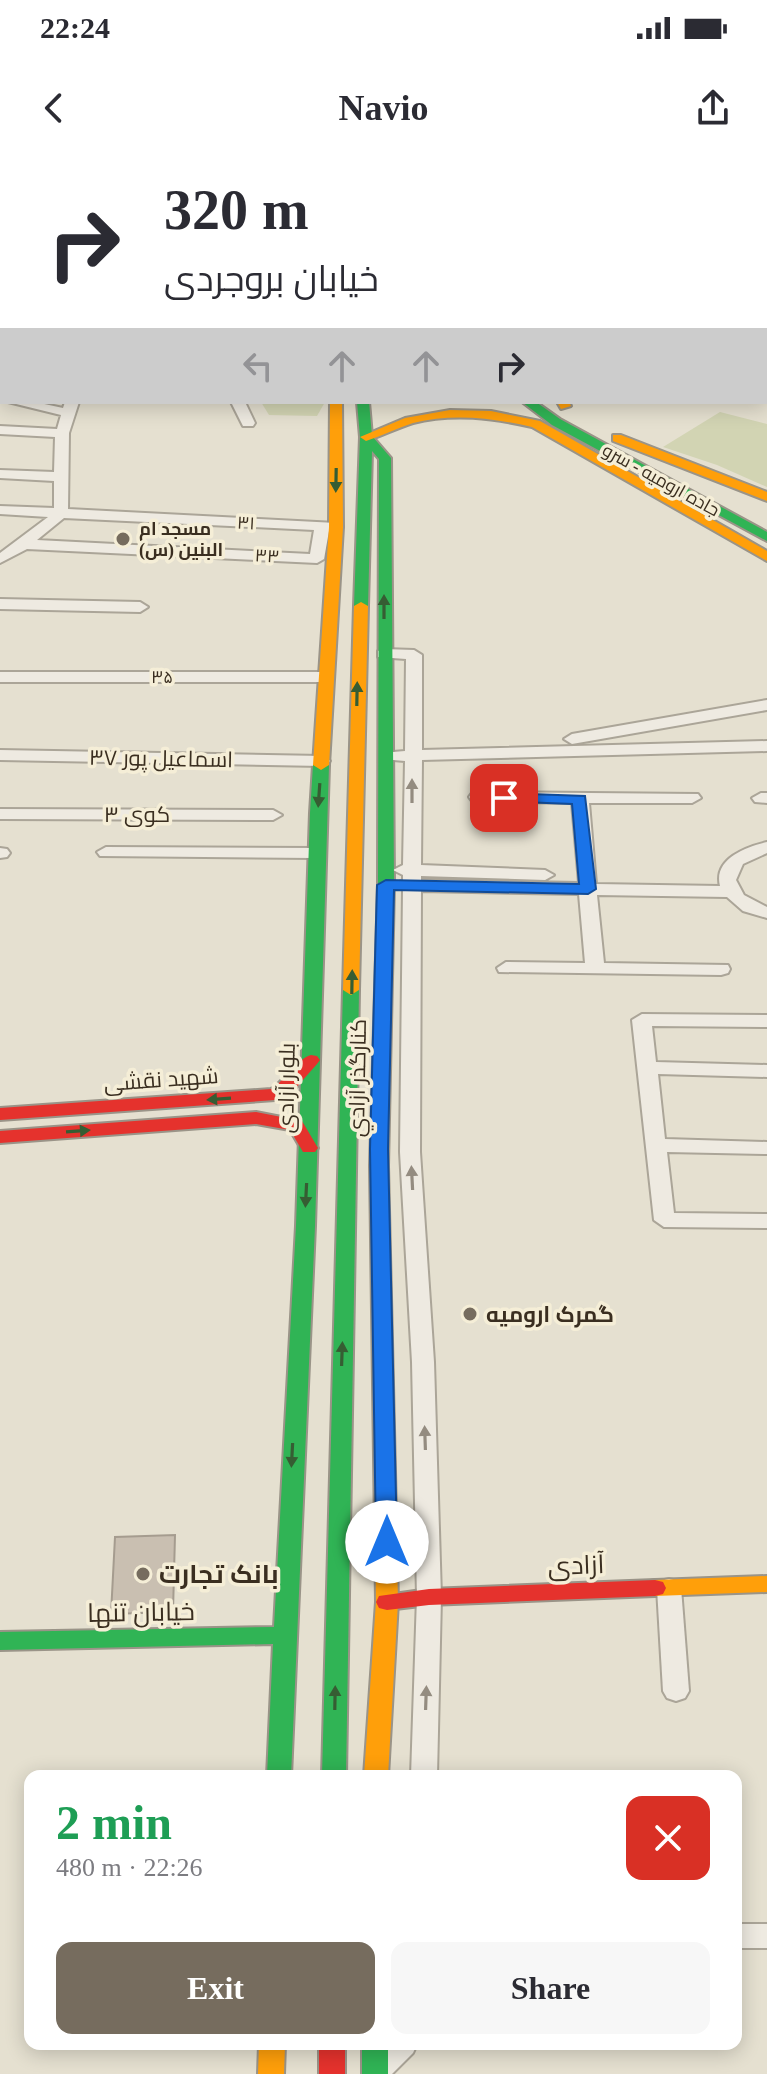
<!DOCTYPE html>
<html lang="en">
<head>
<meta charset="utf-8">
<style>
  :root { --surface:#fff; --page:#f7f7f7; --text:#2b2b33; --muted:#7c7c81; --accent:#766c5e }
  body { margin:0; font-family:"Times New Roman",Cairo,serif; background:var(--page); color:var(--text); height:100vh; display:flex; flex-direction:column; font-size:30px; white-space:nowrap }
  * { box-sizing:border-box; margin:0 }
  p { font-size:26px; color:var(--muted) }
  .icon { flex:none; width:44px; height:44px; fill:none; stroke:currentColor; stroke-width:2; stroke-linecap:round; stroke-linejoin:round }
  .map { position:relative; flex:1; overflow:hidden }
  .drawer { position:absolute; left:24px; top:1610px; width:718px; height:280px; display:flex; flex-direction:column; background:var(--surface); border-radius:16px; box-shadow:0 4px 20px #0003 }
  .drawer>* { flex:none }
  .guide { position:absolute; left:0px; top:0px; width:768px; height:244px; box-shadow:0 4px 20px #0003; background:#fff; color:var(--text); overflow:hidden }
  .pin { position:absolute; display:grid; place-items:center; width:68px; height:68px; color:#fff; margin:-34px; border-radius:16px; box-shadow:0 4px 12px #0006 }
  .me { position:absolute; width:88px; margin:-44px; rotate:0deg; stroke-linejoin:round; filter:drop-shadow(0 0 6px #0008) }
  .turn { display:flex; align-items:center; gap:28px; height:168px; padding:0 32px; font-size:36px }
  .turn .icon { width:104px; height:104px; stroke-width:2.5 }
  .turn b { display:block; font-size:56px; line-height:68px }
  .lanes { display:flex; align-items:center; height:76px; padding:0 32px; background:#0003; justify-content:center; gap:40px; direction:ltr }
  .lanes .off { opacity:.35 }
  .round { display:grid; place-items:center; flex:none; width:84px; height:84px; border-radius:16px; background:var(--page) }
  .headline { display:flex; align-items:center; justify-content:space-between; height:136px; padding:0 32px }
  h1 { font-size:48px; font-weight:800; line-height:60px; color:#1e9e55 }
  .primary-button { display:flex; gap:16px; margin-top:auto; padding:16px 32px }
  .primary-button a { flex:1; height:92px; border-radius:16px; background:var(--accent); color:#fff; font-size:32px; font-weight:800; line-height:92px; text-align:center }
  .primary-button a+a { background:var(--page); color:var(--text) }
  .status { display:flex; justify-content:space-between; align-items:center; height:56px; padding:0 40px; background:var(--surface); direction:ltr }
  .status svg { height:22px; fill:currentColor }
  header { display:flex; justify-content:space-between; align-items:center; height:104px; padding:0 32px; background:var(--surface); font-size:36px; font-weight:800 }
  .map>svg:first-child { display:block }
  .green { fill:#d2d4b3 }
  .building { fill:#c9bfb1; stroke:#a59c8f; stroke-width:2 }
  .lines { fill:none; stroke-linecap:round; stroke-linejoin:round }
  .street-casing { stroke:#aba598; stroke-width:4 }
  .fast-casing { stroke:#9a9488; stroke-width:4 }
  .slow-casing { stroke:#9a9488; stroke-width:4 }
  .jam-casing { stroke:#9a9488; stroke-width:4 }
  .street { fill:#eeeae1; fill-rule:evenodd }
  .fast { fill:#30b455; fill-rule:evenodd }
  .slow { fill:#ff9f0a; fill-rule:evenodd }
  .jam { fill:#e5322d; fill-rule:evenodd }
  .oneway { fill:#365d33 }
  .oneway2 { fill:#948c80 }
  .route { fill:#1a73e8; stroke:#114b97; stroke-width:2 }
  .poi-dot { fill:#766c5e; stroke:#f5eed7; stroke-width:3 }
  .labels { text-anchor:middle; stroke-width:7; stroke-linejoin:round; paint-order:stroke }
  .far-street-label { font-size:18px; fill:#3a2e20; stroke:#f5eed7 }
  .far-poi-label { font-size:18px; font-weight:bold; fill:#3a2e20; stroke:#f5eed7; text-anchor:start }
  .street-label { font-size:22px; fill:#3a2e20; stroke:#f5eed7 }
  .poi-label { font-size:22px; font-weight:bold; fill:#3a2e20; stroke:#f5eed7; text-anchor:start }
  .near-street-label { font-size:26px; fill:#3a2e20; stroke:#f5eed7 }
  .near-poi-label { font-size:26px; font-weight:bold; fill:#3a2e20; stroke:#f5eed7; text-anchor:start }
</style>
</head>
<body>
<div class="status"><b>22:24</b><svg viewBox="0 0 49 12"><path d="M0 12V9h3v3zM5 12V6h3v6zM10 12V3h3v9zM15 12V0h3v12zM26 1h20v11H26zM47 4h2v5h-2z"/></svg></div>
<header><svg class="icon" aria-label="back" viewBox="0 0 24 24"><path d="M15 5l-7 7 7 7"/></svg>Navio<svg class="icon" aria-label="share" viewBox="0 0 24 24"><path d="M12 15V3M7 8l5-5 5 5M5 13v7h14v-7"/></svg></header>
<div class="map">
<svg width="767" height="1914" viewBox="0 0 767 1914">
  <rect width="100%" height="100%" fill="#e5e0d0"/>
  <g class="green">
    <polygon points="261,242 325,242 317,256 269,255"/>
    <polygon points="720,252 767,264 767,327 717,305 663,287"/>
  </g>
  <polygon class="building" points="175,1375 173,1452 111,1454 115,1377"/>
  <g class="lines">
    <g class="street-casing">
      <g id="street">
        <polygon points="58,0 73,0 56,2"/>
        <polygon points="106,0 118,0 119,2 107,2"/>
        <rect x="766" y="18" width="1" height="6"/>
        <rect x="0" y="22" width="2" height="6"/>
        <rect x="766" y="34" width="1" height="6"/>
        <polygon points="2,89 2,97 0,98 0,90"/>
        <rect x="0" y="121" width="2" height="8"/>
        <rect x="0" y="146" width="2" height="8"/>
        <rect x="0" y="177" width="2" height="8"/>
        <rect x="766" y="184" width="1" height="10"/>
        <rect x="0" y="199" width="2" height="8"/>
        <rect x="766" y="214" width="1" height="9"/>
        <path d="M8,242h27l28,6 2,-6h14l-10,31 -1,76 268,14 7,4 -2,3 -12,1 -5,28 -7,4 -290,-14 -27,14v-10l48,-36 -48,-3v-8l54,2v-27l-54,-3v-8l54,2 1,-35 -55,-3v-8l57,3 4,-14zM64,358l250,12 -4,24 -273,-14z"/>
        <polygon points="231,242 245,242 255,263 253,266 243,266"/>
        <polygon points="0,439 140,442 148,447 140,452 0,449"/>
        <path d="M384,489l30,1 8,5v95l345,-9v10l-345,9 -1,105 124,5 9,5 -9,5 -124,-4v4l158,3 -7,-80 -100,-2 -3,-4 3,-4 6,-1 220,2 3,4 -9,5h-103l7,81 124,2c-7,-27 26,-39 47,-44v11l-24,11 -7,16 8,15 23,12v11l-24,-7 -16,-14 -130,-2 7,68 124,2 2,4 -2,4 -7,2 -222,-3 -2,-4 9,-6 79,1 -6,-69 -158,-3 -1,261 14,210 7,235 -4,179h-26l6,-179 -5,-235 -12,-210 3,-262 -10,-5 10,-5v-5l-10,-5 10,-5 2,-104 -12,-1 -2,-4 2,-4 12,-1 1,-92 -28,-2v-6z"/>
        <polygon points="0,512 324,512 332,517 324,522 0,522"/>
        <polygon points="767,540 767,550 572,584 564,579 572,574"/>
        <polygon points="0,590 322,596 330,601 322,606 0,600"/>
        <polygon points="761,633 767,633 767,643 755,642 752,638"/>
        <polygon points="0,649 273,650 282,655 273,660 0,659"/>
        <polygon points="106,687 315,688 324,693 315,698 100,696 97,692"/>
        <polygon points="0,688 7,689 10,693 7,697 0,698"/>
        <polygon points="642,854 767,855 767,867 652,866 656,902 767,905 767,917 658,914 665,979 767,982 767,994 667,992 674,1053 767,1054 767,1068 664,1067 654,1060 632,860"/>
        <polygon points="669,1419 678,1421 681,1428 689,1531 685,1538 676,1541 667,1538 663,1531 657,1428 660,1421"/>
        <rect x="736" y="1764" width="31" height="24"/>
        <polygon points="384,1884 417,1884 413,1893 392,1914 366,1914 364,1909 368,1900"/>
      </g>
    </g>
    <g class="fast-casing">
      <g id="fast">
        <polygon points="137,0 148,0 149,2 138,2"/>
        <polygon points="164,0 175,0 176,2 165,2"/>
        <rect x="339" y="0" width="10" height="2"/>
        <polygon points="355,0 365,0 366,2 356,2"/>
        <polygon points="357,242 369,242 372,276 391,298 394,725 388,1006 379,1012 370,1006 378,725 379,299 372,291 368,446 361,450 354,446 360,277"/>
        <polygon points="522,242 536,242 560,259 767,372 767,381 552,265"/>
        <polygon points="321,600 329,605 315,1066 291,1616 267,1616 273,1484 0,1490 0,1472 274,1467 296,1066 310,653 313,605"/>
        <polygon points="351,825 359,830 346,1616 322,1616 343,830"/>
        <rect x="362" y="1884" width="26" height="30"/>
      </g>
    </g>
    <g class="slow-casing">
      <g id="slow">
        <polygon points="330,242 342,242 343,367 329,605 321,610 313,605 329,367"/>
        <polygon points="557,242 569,242 571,246 561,249"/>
        <path d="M450,250l41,1 49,10 227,130v10l-235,-134c-39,-9 -79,-14 -119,-4 -16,5 -31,13 -47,18l-6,-4 45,-19z"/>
        <polygon points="613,275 621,275 767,332 767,341 613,281"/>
        <polygon points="361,442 368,446 359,830 351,835 343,830 354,446"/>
        <polygon points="379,1000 388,1006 398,1442 388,1616 364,1616 376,1442 370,1006"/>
        <polygon points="767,1416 767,1432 655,1436 647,1434 644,1428 647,1422 655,1420"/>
        <polygon points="259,1884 285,1884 284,1914 258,1914"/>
      </g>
    </g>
    <g class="jam-casing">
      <g id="jam">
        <polygon points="401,0 411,0 412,2 402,2"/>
        <path d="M311,895l6,1 3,4 -3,4 -23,26 -19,10 -275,20v-12l271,-19c15,-9 24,-29 40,-34z"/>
        <polygon points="256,952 302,961 318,988 315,992 303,992 290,970 256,964 0,983 0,971"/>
        <polygon points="655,1420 663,1422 666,1428 663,1434 655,1436 429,1445 387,1450 379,1448 376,1442 379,1436 429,1429"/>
        <rect x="319" y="1884" width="26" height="30"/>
      </g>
    </g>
    <use href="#street" class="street"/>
    <use href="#fast" class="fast"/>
    <use href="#slow" class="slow"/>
    <use href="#jam" class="jam"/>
  </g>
  <defs><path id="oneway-solid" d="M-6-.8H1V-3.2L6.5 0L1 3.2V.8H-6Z" transform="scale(2)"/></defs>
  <g class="oneway">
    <use href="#oneway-solid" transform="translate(336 320) rotate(91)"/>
    <use href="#oneway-solid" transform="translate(384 447) rotate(-90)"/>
    <use href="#oneway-solid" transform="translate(357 534) rotate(-89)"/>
    <use href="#oneway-solid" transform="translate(319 635) rotate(94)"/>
    <use href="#oneway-solid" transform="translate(352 822) rotate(-89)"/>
    <use href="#oneway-solid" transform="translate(219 939) rotate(176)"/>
    <use href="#oneway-solid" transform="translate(78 971) rotate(-4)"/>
    <use href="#oneway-solid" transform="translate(306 1035) rotate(93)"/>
    <use href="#oneway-solid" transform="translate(342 1194) rotate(-88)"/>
    <use href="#oneway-solid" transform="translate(292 1295) rotate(93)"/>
    <use href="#oneway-solid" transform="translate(335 1538) rotate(-89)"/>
  </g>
  <g class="oneway2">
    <use href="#oneway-solid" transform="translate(412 631) rotate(-90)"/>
    <use href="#oneway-solid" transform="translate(412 1018) rotate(-93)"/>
    <use href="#oneway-solid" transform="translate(425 1278) rotate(-92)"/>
    <use href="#oneway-solid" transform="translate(426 1538) rotate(-88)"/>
  </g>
  <polygon class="route" points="504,633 585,636 596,729 588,734 394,730 388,989 397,1382 394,1388 379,1388 376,1382 370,989 377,725 386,720 579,724 572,644 498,641 498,635"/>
  <g class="poi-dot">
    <circle cx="123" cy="379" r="8"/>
    <circle cx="470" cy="1154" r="8"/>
    <circle cx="143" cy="1414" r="8"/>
  </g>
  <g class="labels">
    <g class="far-street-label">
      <text transform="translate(661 320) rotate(29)" y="6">جاده ارومیه - سرو</text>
      <text transform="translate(246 363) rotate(3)" y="6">۳۱</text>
      <text transform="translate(267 396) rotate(3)" y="6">۳۳</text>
      <text x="162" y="523">۳۵</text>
    </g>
    <g class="far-poi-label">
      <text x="139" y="375">مسجد ام<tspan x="139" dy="21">البنین (س)</tspan></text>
    </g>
    <g class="street-label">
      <text transform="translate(161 598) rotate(1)" y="8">اسماعیل پور ۳۷</text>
      <text x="137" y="662">کوی ۳</text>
      <text transform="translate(357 918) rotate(-89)" y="8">کنارگذر آزادي</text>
      <text transform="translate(161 919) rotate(-4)" y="8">شهید نقشی</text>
      <text transform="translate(286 928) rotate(-89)" y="8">بلوار آزادی</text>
    </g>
    <g class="poi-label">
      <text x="486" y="1162">گمرک ارومیه</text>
    </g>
    <g class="near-street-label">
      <text transform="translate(576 1405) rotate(-2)" y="9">آزادی</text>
      <text transform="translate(141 1452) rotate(-1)" y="9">خیابان تنها</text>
    </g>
    <g class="near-poi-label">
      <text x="159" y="1423">بانک تجارت</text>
    </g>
  </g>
</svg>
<div class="pin" style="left:504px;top:638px;background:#d93025"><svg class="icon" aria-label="arrive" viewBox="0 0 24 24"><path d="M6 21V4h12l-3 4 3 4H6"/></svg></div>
<svg class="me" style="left:387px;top:1382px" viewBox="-20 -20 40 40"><circle r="19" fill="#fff"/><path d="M0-13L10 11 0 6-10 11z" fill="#1a73e8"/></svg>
<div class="guide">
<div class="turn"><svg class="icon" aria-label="right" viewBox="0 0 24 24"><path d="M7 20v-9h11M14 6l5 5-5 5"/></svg><div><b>320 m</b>خیابان بروجردی</div></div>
<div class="lanes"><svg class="icon off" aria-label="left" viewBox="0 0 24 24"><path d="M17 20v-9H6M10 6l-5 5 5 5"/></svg><svg class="icon off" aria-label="ahead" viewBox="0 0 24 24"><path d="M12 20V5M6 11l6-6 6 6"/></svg><svg class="icon off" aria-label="ahead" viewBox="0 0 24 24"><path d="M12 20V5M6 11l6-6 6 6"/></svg><svg class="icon" aria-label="right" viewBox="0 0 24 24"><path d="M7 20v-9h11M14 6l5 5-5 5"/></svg></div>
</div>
<section class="drawer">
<div class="headline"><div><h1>2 min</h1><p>480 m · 22:26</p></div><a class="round" style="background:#d93025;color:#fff"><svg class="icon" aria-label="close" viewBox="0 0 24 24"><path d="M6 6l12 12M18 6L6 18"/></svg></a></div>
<div class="primary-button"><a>Exit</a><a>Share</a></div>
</section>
</div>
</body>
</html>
